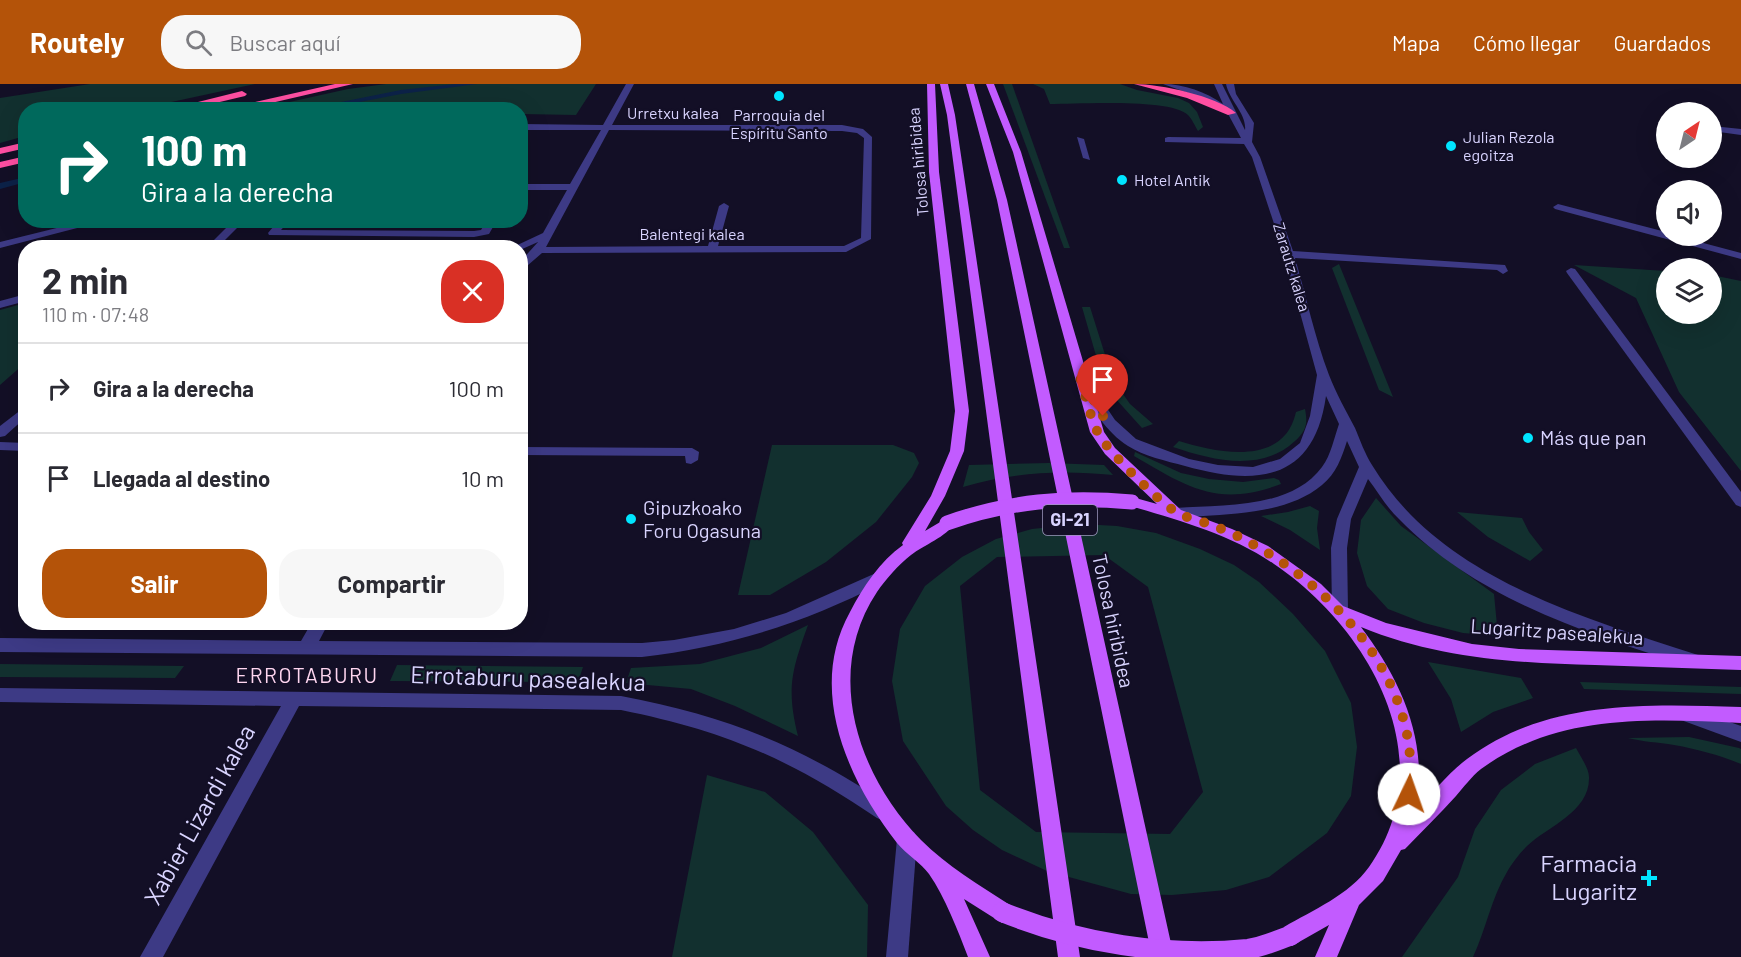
<!DOCTYPE html>
<html lang="es">
<head>
<meta charset="utf-8">
<style>
  :root { --surface:#fff; --page:#f7f7f7; --text:#2b2b33; --muted:#7c7c81; --line:#e1e1e2; --accent:#b45309 }
  body { margin:0; font-family:Barlow,sans-serif; background:var(--page); color:var(--text); height:100vh; display:flex; flex-direction:column; font-size:22px; white-space:nowrap }
  * { box-sizing:border-box; margin:0 }
  p { font-size:20px; color:var(--muted) }
  .icon { flex:none; width:33px; height:33px; fill:none; stroke:currentColor; stroke-width:2; stroke-linecap:round; stroke-linejoin:round }
  .map { position:relative; flex:1; overflow:hidden }
  .details { position:absolute; left:18px; top:156px; width:510px; height:390px; display:flex; flex-direction:column; background:var(--surface); border-radius:24px; box-shadow:0 6px 24px #0002 }
  .details>* { flex:none }
  .hud { position:absolute; left:18px; top:18px; width:510px; height:126px; border-radius:24px; box-shadow:0 6px 24px #0002; background:#00695c; color:#fff; overflow:hidden }
  .needle { width:39px; rotate:35deg }
  .tools { position:absolute; left:1656px; top:18px; display:grid; gap:12px }
  .tools a { display:grid; place-items:center; width:66px; height:66px; border-radius:50%; background:var(--surface); box-shadow:0 6px 24px #0002; font-size:30px }
  .pin { position:absolute; display:grid; place-items:center; width:51px; height:51px; color:#fff; margin:-62px -26px; border-radius:50% 50% 50% 0; rotate:-45deg; box-shadow:0 0 6px #0007 }
  .pin .icon { rotate:45deg }
  .me { position:absolute; width:66px; margin:-33px; rotate:3deg; stroke-linejoin:round; filter:drop-shadow(0 0 4px #0008) }
  .turn { display:flex; align-items:center; gap:21px; height:126px; padding:0 24px; font-size:27px }
  .turn .icon { width:78px; height:78px; stroke-width:2.5 }
  .turn b { display:block; font-size:42px; line-height:51px }
  .round { display:grid; place-items:center; flex:none; width:63px; height:63px; border-radius:24px; background:var(--page) }
  .overview { display:flex; align-items:center; justify-content:space-between; height:102px; padding:0 24px }
  h1 { font-size:36px; font-weight:700; line-height:45px }
  .cta { display:flex; gap:12px; margin-top:auto; padding:12px 24px }
  .cta a { flex:1; height:69px; border-radius:24px; background:var(--accent); color:#fff; font-size:24px; font-weight:700; line-height:69px; text-align:center }
  .cta a+a { background:var(--page); color:var(--text) }
  ul { padding:0; list-style:none }
  li { display:flex; align-items:center; gap:18px; height:90px; padding:0 24px; border-top:2px solid var(--line) }
  li div { flex:1 }
  li b { display:block; font-size:22px }
  li em { font-style:normal }
  header { display:flex; align-items:center; gap:36px; box-sizing:border-box; height:84px; padding:0 30px; background:var(--accent); color:#fff }
  header strong { font-size:28px }
  nav { display:flex; gap:33px; margin-inline-start:auto; font-size:21px }
  .search { width:420px; height:54px; background:var(--page); display:flex; align-items:center; gap:15px; box-sizing:border-box; padding:0 21px; border-radius:24px; color:var(--muted); font-size:22px }
  .map>svg:first-child { display:block }
  .green { fill:#12302f; fill-rule:evenodd }
  .lines { fill:none; stroke-linecap:round; stroke-linejoin:round }
  .stream { fill:#0c2248; fill-rule:evenodd }
  .minor { fill:#3d3a85; fill-rule:evenodd }
  .major { fill:#c25bff; fill-rule:evenodd }
  .highway { fill:#ff4fa3; fill-rule:evenodd }
  .major-bridge-far1 { stroke:#c25bff; stroke-width:15 }
  .major-bridge { stroke:#c25bff; stroke-width:20 }
  .route { stroke:#b45309; stroke-width:10; stroke-dasharray:0 18 }
  .poi-dot { fill:#00e5ff; stroke:#130f26; stroke-width:2 }
  .labels { text-anchor:middle; stroke-width:4.5; stroke-linejoin:round; paint-order:stroke }
  .far-street-label { font-size:16px; fill:#d9d4ff; stroke:#130f26 }
  .far-poi-label { font-size:16px; fill:#d9d4ff; stroke:#130f26; text-anchor:start }
  .shield { fill:#130f26; stroke:#9e99be; stroke-width:1.5 }
  .shield-label { font-size:18px; font-weight:bold; fill:#d9d4ff }
  .poi-label { font-size:20px; fill:#d9d4ff; stroke:#130f26; text-anchor:start }
  .street-label { font-size:20px; fill:#d9d4ff; stroke:#130f26 }
  .neighbourhood-label { font-size:21px; letter-spacing:1.5px; fill:#ffd6f0; stroke:#130f26 }
  .near-street-label { font-size:24px; fill:#d9d4ff; stroke:#130f26 }
  .near-poi-label { font-size:24px; fill:#d9d4ff; stroke:#130f26; text-anchor:end }
</style>
</head>
<body>
<header>
<strong>Routely</strong>
<div class="search"><svg class="icon" aria-label="search" viewBox="0 0 24 24"><circle cx="10" cy="10" r="6"/><path d="M15 15l6 6"/></svg>Buscar aquí</div>
<nav><a>Mapa</a><a>Cómo llegar</a><a>Guardados</a></nav>
</header>
<div class="map">
<svg width="1741" height="873" viewBox="0 0 1741 873">
  <rect width="100%" height="100%" fill="#130f26"/>
  <g class="green">
    <polygon points="90,0 255,0 139,25 26,26 25,52 0,59 0,14"/>
    <polygon points="386,0 596,0 576,31 521,30 520,26 258,25 348,5"/>
    <polygon points="1003,0 1012,0 1070,164 1064,164"/>
    <path d="M1033,0h87l17,6 41,8 11,5 8,9 6,15 -5,4c-3,-5 -6,-12 -10,-16 -17,-17 -111,-11 -138,-11l-6,-15z"/>
    <polygon points="1339,180 1393,313 1379,306 1332,184"/>
    <polygon points="1574,181 1666,187 1666,230 1712,230 1712,191 1741,197 1741,387 1679,308 1636,214"/>
    <polygon points="25,219 25,279 0,301 0,226"/>
    <polygon points="1082,223 1090,223 1113,296 1130,320 1153,340 1142,344 1115,314 1099,282"/>
    <path d="M1305,325c3,15 1,22 -10,32 -34,32 -83,19 -122,6l6,-6c39,12 105,26 117,-29z"/>
    <polygon points="772,361 893,361 914,369 919,379 912,393 876,438 826,478 770,511 738,511"/>
    <path d="M1135,368l46,21 28,6 34,3 31,-4 5,2 2,4c-63,24 -94,3 -147,-28z"/>
    <path d="M1049,379l55,2 9,10c-52,-5 -100,-3 -150,12l6,-22z"/>
    <polygon points="1376,414 1401,442 1494,510 1498,552 1463,549 1424,539 1388,525 1367,502 1357,469 1361,436"/>
    <polygon points="1310,422 1319,427 1317,444 1320,466 1290,446 1261,432 1288,428"/>
    <polygon points="1457,428 1522,434 1529,448 1543,466 1530,477 1488,453"/>
    <path d="M1081,440l36,2 39,7 44,16 34,16 25,17 34,32 32,37 26,52 6,44 -6,49 -24,37 -58,44 -43,13 -54,5 -41,-1 -84,-23 -45,-21 -29,-20 -27,-24 -43,-65 -11,-60 8,-52 25,-43 37,-29 34,-18 36,-10zM1104,471l44,32 55,205 -33,42 -134,-2 -56,-42 -20,-204 37,-29z"/>
    <path d="M808,541c-16,45 -22,63 -10,111l-63,-30 -44,-17 -65,-6 5,-15 69,-4 61,-16z"/>
    <polygon points="1428,578 1521,594 1533,614 1493,628 1461,648 1451,615"/>
    <polygon points="0,580 184,582 175,594 0,593"/>
    <polygon points="397,581 583,583 578,598 390,597"/>
    <polygon points="1580,598 1741,603 1741,610 1584,605"/>
    <path d="M1689,653l50,11 2,1v15c-22,-9 -44,-15 -67,-19 -16,-3 -31,-3 -46,-7z"/>
    <path d="M1576,664c4,8 13,20 13,29 1,35 -41,49 -62,69 -7,7 -15,17 -20,26 -16,27 -21,57 -34,85h-71l56,-80 17,-48 26,-39 34,-26z"/>
    <polygon points="707,691 765,708 813,748 868,821 867,873 672,873"/>
  </g>
  <g class="lines">
    <g class="stream">
      <polygon points="455,0 477,0 401,10 318,26 301,26 401,6"/>
      <polygon points="26,93 26,98 0,105 0,99"/>
    </g>
    <g class="minor">
      <path d="M626,0h8l-22,41h230l21,4 9,8 -1,102 -25,13 -304,1 -22,19v-10l18,-20 -18,8v-2h-9l32,-15 24,-43h-47v-6h50l31,-54h-81v-6l83,1zM609,46l233,1 15,2 7,5 -3,100 -17,8h-126l11,-40 -5,-3 -5,3 -11,40 -162,1z"/>
      <path d="M1163,0c21,0 43,8 60,20l-9,-20h8l23,46c2,-16 -16,-30 -19,-46h8l2,10 18,29 -2,19 8,15 33,94 212,14 3,6 -5,3 -6,-4 -202,-12c11,38 20,80 34,117 7,18 17,36 26,53 5,12 10,26 17,37 68,113 210,152 326,190l3,5 -3,5 -6,2c-105,-34 -214,-67 -293,-148 -12,-11 -21,-27 -31,-40l-17,40 -4,29 1,62 -2,4 -6,2 -6,-2 -2,-4 -1,-62 6,-29 22,-52 -12,-26c-5,16 -11,33 -25,44 -31,26 -80,29 -119,31 -10,1 -22,3 -32,1l-2,-4 2,-4 5,-1c47,-3 115,1 146,-41 9,-12 12,-29 17,-43l-13,-28c-12,86 -70,90 -141,70 -19,-5 -41,-10 -57,-20 -22,-14 -36,-38 -49,-60l6,-4 5,1 25,37 21,19 53,20 29,6 35,2 27,-8 20,-16 10,-27 7,-41 -33,-121 -32,-97 -8,-13 -79,-2v-4l3,-1 73,1 -14,-26 -22,-13z"/>
      <polygon points="1712,42 1741,45 1741,51 1712,47"/>
      <polygon points="1077,53 1084,55 1090,76 1083,74"/>
      <polygon points="1558,120 1666,148 1666,152 1677,152 1741,169 1741,175 1555,125 1553,123"/>
      <polygon points="89,136 108,136 0,164 0,158"/>
      <polygon points="234,136 245,136 217,164 206,164"/>
      <polygon points="279,136 290,136 281,146 474,147 481,146 487,136 497,136 489,150 474,153 269,151 268,149"/>
      <polygon points="1571,184 1575,185 1741,408 1741,423 1736,421 1567,189 1566,187"/>
      <polygon points="26,210 26,217 0,224 0,217"/>
      <polygon points="26,322 26,333 5,352 0,353 0,342"/>
      <polygon points="0,358 26,359 26,367 0,366"/>
      <polygon points="520,363 692,364 699,368 698,376 691,380 686,379 685,372 520,371"/>
      <path d="M876,489l6,2 2,4 -2,4c-77,40 -154,64 -240,74l-642,-5v-14l301,3 11,-19h17l-10,19 323,2 32,-3 60,-11 52,-16z"/>
      <path d="M0,604l621,8c107,20 179,50 270,110l3,6 -3,6 -7,3 -7,-3c-87,-59 -152,-87 -256,-108l-322,-4 -136,251h-23l141,-251 -281,-4z"/>
      <polygon points="1687,623 1741,642 1741,658 1681,636 1678,631 1681,626"/>
      <polygon points="907,746 914,748 917,755 908,873 886,873 897,755 900,748"/>
    </g>
    <g class="major">
      <path d="M927,0h8l4,88 30,239 -5,40 -19,45 -20,35 22,-13 8,5c-9,14 -31,22 -44,32 -12,9 -26,25 -34,37 -54,81 -19,184 44,248 26,26 58,45 89,65l3,7 -3,7 -8,4 -38,-24 26,58h-22c-10,-26 -23,-60 -39,-83 -8,-11 -23,-20 -32,-31 -50,-64 -90,-154 -47,-231 13,-25 30,-51 53,-67l-1,-2 29,-47 19,-45 5,-40 -26,-239z"/>
      <polygon points="940,0 948,0 955,31 1080,873 1058,873 947,31"/>
      <polygon points="966,0 974,0 1007,116 1174,873 1152,873 997,116"/>
      <path d="M986,0h8l27,68 83,280 11,16 66,62 51,19 36,17 53,38 22,22 43,17 86,21 47,5 222,7v14c-49,-2 -98,-3 -146,-5 -80,-2 -159,-7 -234,-38 40,53 69,116 54,184 17,-17 33,-38 52,-52 80,-60 180,-55 274,-52v16c-90,-4 -183,-10 -260,46 -10,8 -17,18 -25,27 -16,18 -34,35 -51,53l-4,1 -18,31 -24,24 -22,52h-22l14,-32 -37,21 -8,-3 -3,-8 3,-8c29,-17 65,-32 85,-60 76,-107 0,-239 -95,-303 -44,-30 -96,-44 -147,-59l-2,-3 7,-5 25,7 -52,-50 -15,-22 -77,-280z"/>
    </g>
    <g class="highway">
      <polygon points="335,0 353,0 241,26 220,26"/>
      <path d="M1134,0c27,0 82,12 102,29l-8,2 -41,-17z"/>
      <polygon points="242,7 247,10 245,12 186,26 166,26"/>
      <polygon points="26,58 26,64 0,70 0,64"/>
      <polygon points="26,72 26,78 0,84 0,78"/>
    </g>
    <path class="major-bridge-far1" d="M947,439c62,-22 120,-27 185,-21"/>
    <path class="major-bridge" d="M1002,828c76,31 163,45 246,37 15,-2 30,-9 44,-14"/>
  </g>
  <g class="lines">
    <path class="route" d="M1103,332l-24,-42c6,19 10,39 18,57 8,18 61,70 79,81 8,5 20,8 30,11 14,5 28,11 41,18 90,48 176,144 162,253"/>
  </g>
  <g class="poi-dot">
    <circle cx="779" cy="12" r="6"/>
    <circle cx="1451" cy="62" r="6"/>
    <circle cx="1122" cy="96" r="6"/>
    <circle cx="1528" cy="354" r="6"/>
    <circle cx="631" cy="435" r="6"/>
    <path d="M1646 785h6v6h6v6h-6v6h-6v-6h-6v-6h6z"/>
  </g>
  <g class="labels">
    <g class="far-street-label">
      <text x="673" y="35">Urretxu kalea</text>
      <text transform="translate(918 78) rotate(-95)" y="6">Tolosa hiribidea</text>
      <text x="692" y="156">Balentegi kalea</text>
      <text transform="translate(1292 183) rotate(73)" y="6">Zarautz kalea</text>
    </g>
    <g class="far-poi-label">
      <text x="779" y="37" text-anchor="middle">Parroquia del<tspan x="779" dy="18">Espíritu Santo</tspan></text>
      <text x="1463" y="59">Julian Rezola<tspan x="1463" dy="18">egoitza</tspan></text>
      <text x="1134" y="102">Hotel Antik</text>
    </g>
    <rect class="shield" x="1043" y="421" width="54" height="30" rx="4.5"/>
    <g class="shield-label">
      <text x="1070" y="442">GI-21</text>
    </g>
    <g class="poi-label">
      <text x="1540" y="361">Más que pan</text>
      <text x="643" y="431">Gipuzkoako<tspan x="643" dy="23">Foru Ogasuna</tspan></text>
    </g>
    <g class="street-label">
      <text transform="translate(1113 537) rotate(78)" y="7">Tolosa hiribidea</text>
      <text transform="translate(1557 548) rotate(4)" y="7">Lugaritz pasealekua</text>
    </g>
    <g class="neighbourhood-label">
      <text x="307" y="599">ERROTABURU</text>
    </g>
    <g class="near-street-label">
      <text transform="translate(528 595) rotate(2)" y="8">Errotaburu pasealekua</text>
      <text transform="translate(200 731) rotate(-61)" y="8">Xabier Lizardi kalea</text>
    </g>
    <g class="near-poi-label">
      <text x="1637" y="788">Farmacia<tspan x="1637" dy="28">Lugaritz</tspan></text>
    </g>
  </g>
</svg>
<div class="tools">
<a><svg class="needle" viewBox="-14 -14 28 28"><path d="M0-13l5 13h-10z" fill="#e53935"/><path d="M0 13l5-13h-10z" fill="#7c7c81"/></svg></a>
<a><svg class="icon" aria-label="sound" viewBox="0 0 24 24"><path d="M4 9h4l5-4v14l-5-4H4zM17 9q2 3 0 6"/></svg></a>
<a><svg class="icon" aria-label="layers" viewBox="0 0 24 24"><path d="M12 4l9 5-9 5-9-5zM3 14l9 5 9-5"/></svg></a>
</div>
<div class="pin" style="left:1103px;top:332px;background:#d93025"><svg class="icon" aria-label="arrive" viewBox="0 0 24 24"><path d="M6 21V4h12l-3 4 3 4H6"/></svg></div>
<svg class="me" style="left:1409px;top:710px" viewBox="-20 -20 40 40"><circle r="19" fill="#fff"/><path d="M0-13L10 11 0 6-10 11z" fill="#b45309"/></svg>
<div class="hud">
<div class="turn"><svg class="icon" aria-label="right" viewBox="0 0 24 24"><path d="M7 20v-9h11M14 6l5 5-5 5"/></svg><div><b>100 m</b>Gira a la derecha</div></div>
</div>
<section class="details">
<div class="overview"><div><h1>2 min</h1><p>110 m · 07:48</p></div><a class="round" style="background:#d93025;color:#fff"><svg class="icon" aria-label="close" viewBox="0 0 24 24"><path d="M6 6l12 12M18 6L6 18"/></svg></a></div>
<ul>
<li><svg class="icon" aria-label="right" viewBox="0 0 24 24"><path d="M7 20v-9h11M14 6l5 5-5 5"/></svg><div><b>Gira a la derecha</b></div><em>100 m</em></li>
<li><svg class="icon" aria-label="arrive" viewBox="0 0 24 24"><path d="M6 21V4h12l-3 4 3 4H6"/></svg><div><b>Llegada al destino</b></div><em>10 m</em></li>
</ul>
<div class="cta"><a>Salir</a><a>Compartir</a></div>
</section>
</div>
</body>
</html>
